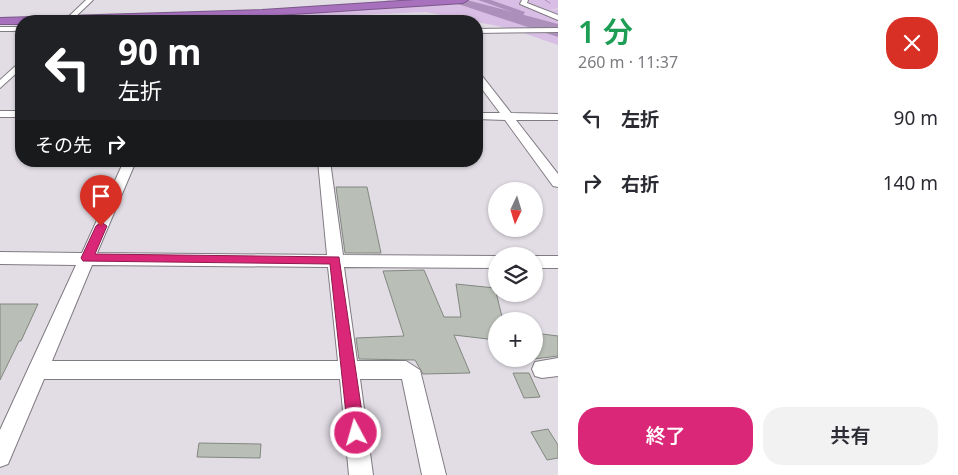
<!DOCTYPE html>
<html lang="ja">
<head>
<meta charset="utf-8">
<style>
  :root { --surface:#fff; --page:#f2f2f3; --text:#2b2b33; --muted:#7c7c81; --accent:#db2777 }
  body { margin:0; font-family:"Noto Sans","Noto Sans JP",sans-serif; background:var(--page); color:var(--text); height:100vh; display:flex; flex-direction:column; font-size:19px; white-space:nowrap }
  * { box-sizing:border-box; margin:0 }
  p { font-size:16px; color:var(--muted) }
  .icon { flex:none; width:28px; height:28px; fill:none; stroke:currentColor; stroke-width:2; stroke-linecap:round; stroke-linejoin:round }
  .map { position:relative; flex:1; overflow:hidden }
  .details { display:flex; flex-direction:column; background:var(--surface); width:400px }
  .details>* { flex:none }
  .hud { position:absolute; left:15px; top:15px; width:468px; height:152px; border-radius:20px; box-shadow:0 1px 4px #0004; background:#202124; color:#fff; overflow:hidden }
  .needle { width:32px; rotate:184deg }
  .buttons { position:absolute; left:488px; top:182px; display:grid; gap:10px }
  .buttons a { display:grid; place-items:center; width:55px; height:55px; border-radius:50%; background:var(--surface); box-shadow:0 1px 4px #0004; font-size:25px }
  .pin { position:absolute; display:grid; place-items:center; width:42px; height:42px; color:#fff; margin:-51px -21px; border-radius:50% 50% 50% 0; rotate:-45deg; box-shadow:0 0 5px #0007 }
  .pin .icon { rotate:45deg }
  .me { position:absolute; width:55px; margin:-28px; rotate:354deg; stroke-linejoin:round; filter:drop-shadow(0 0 4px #0008) }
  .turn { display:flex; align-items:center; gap:18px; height:105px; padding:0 20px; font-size:22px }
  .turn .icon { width:65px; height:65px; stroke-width:2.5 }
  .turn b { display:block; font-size:35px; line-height:42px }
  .then { display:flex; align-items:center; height:48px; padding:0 20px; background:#0003; gap:10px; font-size:19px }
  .round { display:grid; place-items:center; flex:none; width:52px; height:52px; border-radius:20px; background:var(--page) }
  .headline { display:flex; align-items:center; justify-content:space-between; height:85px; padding:0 20px }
  h1 { font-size:30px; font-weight:600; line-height:38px; color:#1e9e55 }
  .primary-button { display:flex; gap:10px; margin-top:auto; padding:10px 20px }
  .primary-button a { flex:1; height:58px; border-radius:20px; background:var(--accent); color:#fff; font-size:20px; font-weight:600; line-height:58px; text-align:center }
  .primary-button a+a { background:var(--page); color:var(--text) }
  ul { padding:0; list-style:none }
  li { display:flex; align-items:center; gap:15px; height:65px; padding:0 20px }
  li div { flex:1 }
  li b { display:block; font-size:19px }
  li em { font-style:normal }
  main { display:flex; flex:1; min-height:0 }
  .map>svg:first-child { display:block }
  .green { fill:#d8bee4 }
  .forest { fill:#ad8fbb }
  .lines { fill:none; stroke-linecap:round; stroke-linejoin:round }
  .stream { stroke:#ad8fbb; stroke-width:1 }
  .river { fill:#ad8fbb; fill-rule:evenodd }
  .building { fill:#b9bfb7; stroke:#828780 }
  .minor-casing { stroke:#807b82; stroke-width:2 }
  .highway-casing { stroke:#7b578a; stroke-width:2 }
  .minor { fill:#fff; fill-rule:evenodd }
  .highway { fill:#a771be; fill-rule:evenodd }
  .route { fill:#db2777; stroke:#8e194d }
</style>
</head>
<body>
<main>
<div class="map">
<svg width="558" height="475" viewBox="0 0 558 475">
  <rect width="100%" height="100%" fill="#e2dde5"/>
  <polygon class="green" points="385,0 558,0 558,8 547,11 558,9 558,45 512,29 426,12 205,21 85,21 228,16 390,2"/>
  <polygon class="forest" points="446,0 467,0 558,24 558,37"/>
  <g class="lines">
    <polyline class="stream" points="545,0 550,3"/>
    <polygon class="river" points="478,0 491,0 525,12 521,19 515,19 515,13"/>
  </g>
  <g class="building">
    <polygon points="336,187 367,187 381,253 345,253"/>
    <polygon points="424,270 444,317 461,317 456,284 495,288 503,321 496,321 496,340 454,335 470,373 423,374 415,360 359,359 356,338 404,336 383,271"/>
    <polygon points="0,304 38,304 21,341 19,341 0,380"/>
    <polygon points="534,333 558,336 558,356 534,359"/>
    <polygon points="513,373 529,373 540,397 524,398"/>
    <polygon points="548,429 558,445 558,458 547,460 531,432"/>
    <polygon points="199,443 261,444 260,458 197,457"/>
  </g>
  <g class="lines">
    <g class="minor-casing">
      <g id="minor">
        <polygon points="86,0 93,0 71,21 64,21"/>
        <polygon points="522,0 528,0 527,3 558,15 558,20 520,4"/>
        <rect x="0" y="27" width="21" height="4"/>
        <polygon points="558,28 558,32 476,33 476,29"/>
        <polygon points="21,61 21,69 0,88 0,80"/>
        <polygon points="476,71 479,72 511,113 558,114 558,120 516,120 558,174 558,187 553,186 505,120 476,119 476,113 500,113 476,81"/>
        <rect x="0" y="111" width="21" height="6"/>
        <path d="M124,161h12l-39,92 230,2 -9,-94h12l13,94 154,1 -1,12 -152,-1 13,94h49l14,9 26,105h-24l-20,-96h-42l13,96h-24l-9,-96h-296l-36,85 -8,3v-37l76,-165 -76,-1v-12l82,1zM92,265l236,2 10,94h-286z"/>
        <polygon points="533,256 558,256 558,268 534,268"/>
        <polygon points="558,358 558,376 542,378 535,376 532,369 535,362"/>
      </g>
    </g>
    <g class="highway-casing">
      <polygon id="highway" points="416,0 468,0 463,3 262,16 21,21 21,24 0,24 0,18 262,10"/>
    </g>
    <use href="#minor" class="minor"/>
    <use href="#highway" class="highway"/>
  </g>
  <polygon class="route" points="101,222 107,226 95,254 339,257 365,433 362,439 356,441 350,439 348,433 330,264 83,261 81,258 96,226"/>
</svg>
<div class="buttons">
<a><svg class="needle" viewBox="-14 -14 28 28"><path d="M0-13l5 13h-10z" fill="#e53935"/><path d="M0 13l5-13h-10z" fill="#7c7c81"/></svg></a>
<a><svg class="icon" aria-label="layers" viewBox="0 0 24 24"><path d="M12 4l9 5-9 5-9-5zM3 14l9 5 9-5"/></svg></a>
<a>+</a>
</div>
<div class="pin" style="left:101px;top:226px;background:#d93025"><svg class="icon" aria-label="arrive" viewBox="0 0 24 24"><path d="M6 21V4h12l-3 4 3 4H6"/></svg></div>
<svg class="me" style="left:356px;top:433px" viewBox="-20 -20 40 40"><circle r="17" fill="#db2777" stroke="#fff" stroke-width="3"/><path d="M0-11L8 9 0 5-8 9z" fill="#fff"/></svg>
<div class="hud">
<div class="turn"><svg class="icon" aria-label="left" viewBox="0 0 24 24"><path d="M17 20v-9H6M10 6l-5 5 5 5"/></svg><div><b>90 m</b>左折</div></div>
<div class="then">その先<svg class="icon" aria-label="right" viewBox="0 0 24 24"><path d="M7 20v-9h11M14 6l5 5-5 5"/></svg></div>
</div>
</div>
<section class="details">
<div class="headline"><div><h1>1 分</h1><p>260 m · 11:37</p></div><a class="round" style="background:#d93025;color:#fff"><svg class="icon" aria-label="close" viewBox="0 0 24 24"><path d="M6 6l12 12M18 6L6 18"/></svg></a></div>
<ul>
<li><svg class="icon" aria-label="left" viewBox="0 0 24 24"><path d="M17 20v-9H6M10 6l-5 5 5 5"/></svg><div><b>左折</b></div><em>90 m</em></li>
<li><svg class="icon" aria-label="right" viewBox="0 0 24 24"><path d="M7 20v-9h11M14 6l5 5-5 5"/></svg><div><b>右折</b></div><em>140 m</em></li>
</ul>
<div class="primary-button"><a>終了</a><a>共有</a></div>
</section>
</main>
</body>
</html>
